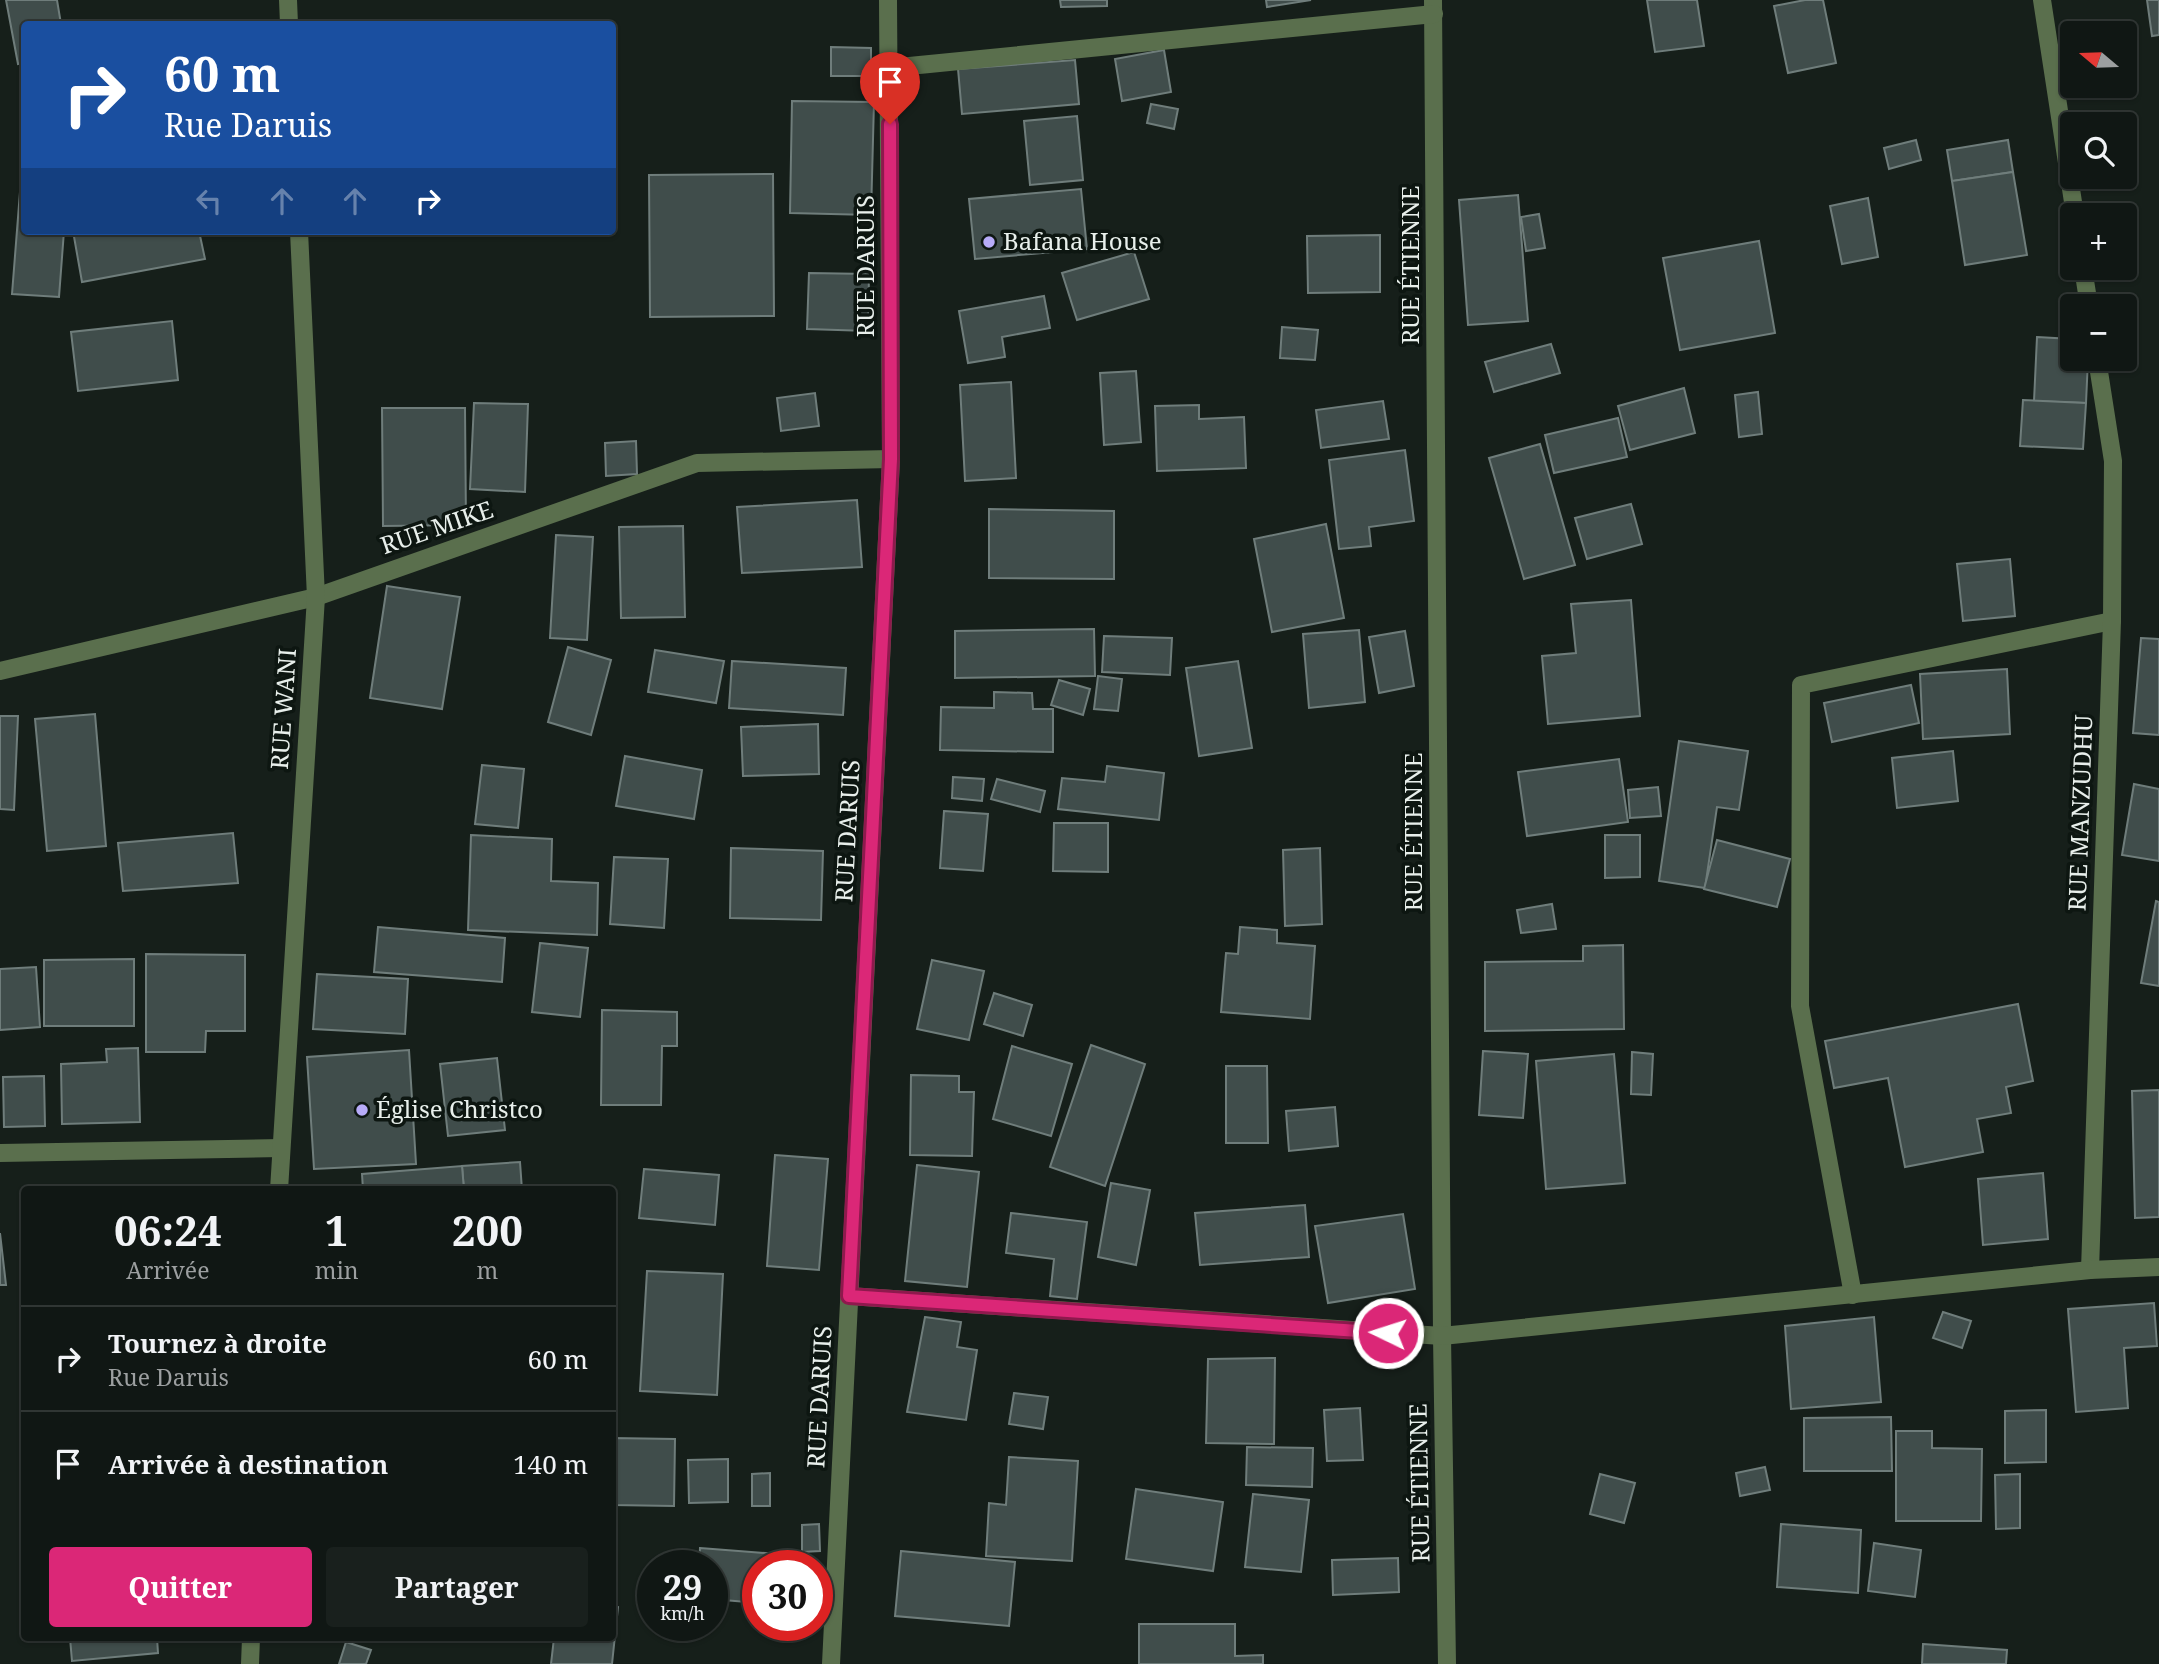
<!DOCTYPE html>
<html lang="fr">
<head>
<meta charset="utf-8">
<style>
  :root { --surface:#101714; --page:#19201d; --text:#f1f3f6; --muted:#9c9fa0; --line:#303634; --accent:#db2777 }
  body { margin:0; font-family:"Noto Serif",serif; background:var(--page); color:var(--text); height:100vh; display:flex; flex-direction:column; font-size:26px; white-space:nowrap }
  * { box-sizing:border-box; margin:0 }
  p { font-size:23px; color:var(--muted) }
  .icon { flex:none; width:38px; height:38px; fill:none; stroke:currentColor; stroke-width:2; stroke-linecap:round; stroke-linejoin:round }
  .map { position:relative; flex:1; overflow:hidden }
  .drawer { position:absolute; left:21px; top:1186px; width:595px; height:455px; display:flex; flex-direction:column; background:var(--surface); border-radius:7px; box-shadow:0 2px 5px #0004,0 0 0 2px var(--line) }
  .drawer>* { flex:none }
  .top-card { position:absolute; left:21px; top:21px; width:595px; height:214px; border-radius:7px; box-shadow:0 2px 5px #0004,0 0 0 2px var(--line); background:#1a4fa0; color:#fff; overflow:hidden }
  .needle { width:46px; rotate:289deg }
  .controls { position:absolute; left:2060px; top:21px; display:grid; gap:14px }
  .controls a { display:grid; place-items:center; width:77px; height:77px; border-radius:7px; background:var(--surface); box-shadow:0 2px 5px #0004,0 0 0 2px var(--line); font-size:35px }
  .speed { position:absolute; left:637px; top:1550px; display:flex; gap:14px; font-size:35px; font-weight:700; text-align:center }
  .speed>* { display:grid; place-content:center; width:91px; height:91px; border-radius:50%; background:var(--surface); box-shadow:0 2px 5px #0004,0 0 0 2px var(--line); line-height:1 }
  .speed small { font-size:18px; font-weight:400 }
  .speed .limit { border:10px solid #d22; background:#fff; color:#111 }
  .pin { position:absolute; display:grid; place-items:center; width:60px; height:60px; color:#fff; margin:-72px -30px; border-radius:50% 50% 50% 0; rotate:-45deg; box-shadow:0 0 7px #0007 }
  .pin .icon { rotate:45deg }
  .me { position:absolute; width:77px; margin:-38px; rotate:274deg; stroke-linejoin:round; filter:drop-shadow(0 0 5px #0008) }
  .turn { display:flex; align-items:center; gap:24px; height:147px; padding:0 28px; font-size:32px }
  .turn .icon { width:91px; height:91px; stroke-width:2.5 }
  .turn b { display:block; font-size:49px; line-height:60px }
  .lanes { display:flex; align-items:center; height:66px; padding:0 28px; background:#0003; justify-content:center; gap:35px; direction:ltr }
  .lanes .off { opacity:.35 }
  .eta { display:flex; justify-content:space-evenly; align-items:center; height:119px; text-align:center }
  .eta b { font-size:42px; font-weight:700; line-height:49px }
  .primary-button { display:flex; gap:14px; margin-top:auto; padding:14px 28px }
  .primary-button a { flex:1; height:80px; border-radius:7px; background:var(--accent); color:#fff; font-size:28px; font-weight:700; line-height:80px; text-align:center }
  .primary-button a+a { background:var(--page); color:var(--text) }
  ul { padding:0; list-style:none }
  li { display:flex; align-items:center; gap:21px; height:105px; padding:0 28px; border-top:2px solid var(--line) }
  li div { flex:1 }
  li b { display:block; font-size:26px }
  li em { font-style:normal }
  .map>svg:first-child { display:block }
  .building { fill:#404d4b; stroke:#6f7d7b; stroke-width:2 }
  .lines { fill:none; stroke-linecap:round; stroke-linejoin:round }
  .service { stroke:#5a6f4d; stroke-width:18 }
  .minor { stroke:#5a6f4d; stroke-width:18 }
  .route-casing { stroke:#8e194d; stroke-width:18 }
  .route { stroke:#db2777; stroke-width:12 }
  .poi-dot { fill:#b7abf8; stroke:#0d1611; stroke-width:2.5 }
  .labels { text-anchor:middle; stroke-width:7; stroke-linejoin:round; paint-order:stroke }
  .poi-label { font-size:24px; fill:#e8efeb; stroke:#0d1611; text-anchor:start }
  .street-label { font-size:24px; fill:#e8efeb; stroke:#0d1611 }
</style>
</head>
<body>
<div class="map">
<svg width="2159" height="1664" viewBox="0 0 2159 1664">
  <rect width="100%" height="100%" fill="#161f1a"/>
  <g class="building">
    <polygon points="6,0 57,0 61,24 24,24 24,63 18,64"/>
    <polygon points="1060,0 1107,0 1107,6 1061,7"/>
    <polygon points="1266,0 1311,0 1267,7"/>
    <polygon points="1647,0 1697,0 1704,46 1655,52"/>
    <polygon points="1805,0 1823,0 1836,63 1788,73 1774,6"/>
    <polygon points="2147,0 2159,0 2159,35 2152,36"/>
    <polygon points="831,47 871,48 871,76 831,76"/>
    <polygon points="1164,50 1171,92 1122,101 1115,59"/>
    <polygon points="1075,60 1079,104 962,114 958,69"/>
    <polygon points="792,101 874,102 871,215 790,213"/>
    <polygon points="1151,104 1178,109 1174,129 1147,123"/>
    <polygon points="1077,116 1083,180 1030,185 1024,121"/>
    <polygon points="1916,140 1921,160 1889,169 1884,148"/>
    <polygon points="2008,140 2013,172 1952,181 1947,150"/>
    <polygon points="2013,172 2027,255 1965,265 1952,181"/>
    <polygon points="773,174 774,316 650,317 649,175"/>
    <polygon points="1081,189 1087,249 975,259 969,199"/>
    <polygon points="20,192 24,192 24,231 64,231 59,297 12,294"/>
    <polygon points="1518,195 1528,321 1468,325 1459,200"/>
    <polygon points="1868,198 1878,257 1842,264 1830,206"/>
    <polygon points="1539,214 1545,248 1526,251 1521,217"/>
    <polygon points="73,231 199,231 205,259 82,282"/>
    <polygon points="1380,235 1380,292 1308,293 1307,236"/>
    <polygon points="1759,241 1775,333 1680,350 1663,258"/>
    <polygon points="1134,252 1149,299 1077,320 1062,273"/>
    <polygon points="809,273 869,274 868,331 807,329"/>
    <polygon points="1044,296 1050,328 1002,337 1005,357 968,363 959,311"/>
    <polygon points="172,321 178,380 78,391 71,332"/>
    <polygon points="1282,327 1318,330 1315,360 1280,358"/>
    <polygon points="2037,337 2072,339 2072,359 2088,359 2086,403 2034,401"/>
    <polygon points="1551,344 1560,373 1494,392 1485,362"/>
    <polygon points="1136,371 1141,442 1104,445 1100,373"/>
    <polygon points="1011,382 1016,478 965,481 960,385"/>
    <polygon points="1684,388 1695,433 1630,450 1618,406"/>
    <polygon points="1758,392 1762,434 1739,437 1735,395"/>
    <polygon points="815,393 819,426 781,431 777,398"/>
    <polygon points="2023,400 2086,403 2083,449 2020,446"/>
    <polygon points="1383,401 1389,439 1321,448 1316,410"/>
    <polygon points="474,403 528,404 525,492 470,489"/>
    <polygon points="1199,405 1199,419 1244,417 1246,468 1157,471 1155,406"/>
    <polygon points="382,408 465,408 466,525 383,526"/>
    <polygon points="1618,418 1627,457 1554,473 1545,435"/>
    <polygon points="636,441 637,474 606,476 605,443"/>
    <polygon points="1540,444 1575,565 1524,579 1489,458"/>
    <polygon points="1405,450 1414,521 1369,527 1371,546 1339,549 1329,460"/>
    <polygon points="857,500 862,567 742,573 737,507"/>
    <polygon points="1631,504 1642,544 1587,559 1575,518"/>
    <polygon points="989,509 1114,511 1114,579 989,578"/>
    <polygon points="1326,524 1344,618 1272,632 1254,539"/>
    <polygon points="683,526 685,617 621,618 619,527"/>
    <polygon points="556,535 593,537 587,640 550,638"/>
    <polygon points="2010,559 2015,616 1963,621 1957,564"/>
    <polygon points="387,586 460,597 442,709 370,698"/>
    <polygon points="1631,600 1640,716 1548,724 1542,656 1576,653 1571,604"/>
    <polygon points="1094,629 1095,676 955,678 955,631"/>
    <polygon points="1359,630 1365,702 1309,708 1303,634"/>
    <polygon points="1405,631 1414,686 1379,693 1369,637"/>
    <polygon points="1104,636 1172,638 1170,675 1102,672"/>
    <polygon points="2141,638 2159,639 2159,735 2133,733"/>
    <polygon points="568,647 611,660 591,735 548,722"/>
    <polygon points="655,650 724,661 716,703 648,692"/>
    <polygon points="732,661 846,668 843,715 729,708"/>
    <polygon points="1238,661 1252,748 1199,756 1186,668"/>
    <polygon points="2007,669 2010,734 1923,739 1920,674"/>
    <polygon points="1098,676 1122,679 1118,711 1094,709"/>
    <polygon points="1059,680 1090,689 1083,715 1051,705"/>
    <polygon points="1911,685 1919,723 1832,742 1824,703"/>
    <polygon points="994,692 1032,693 1033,709 1053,709 1053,752 940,750 941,707 994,708"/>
    <polygon points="95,714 106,846 47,851 35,719"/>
    <polygon points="0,716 18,716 14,810 0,809"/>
    <polygon points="818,724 819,774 743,776 741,727"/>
    <polygon points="1679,741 1748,751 1739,810 1717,807 1705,888 1659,881"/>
    <polygon points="1953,751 1958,801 1897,808 1892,758"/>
    <polygon points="625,756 702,770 694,819 616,806"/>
    <polygon points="1619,759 1628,822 1527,836 1518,772"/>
    <polygon points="482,765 524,769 518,828 475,824"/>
    <polygon points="1107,766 1164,773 1159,820 1058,809 1062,778 1105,782"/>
    <polygon points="953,777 984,779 982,801 952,798"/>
    <polygon points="997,779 1045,791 1040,812 991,799"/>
    <polygon points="2134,784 2159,789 2159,861 2122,855"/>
    <polygon points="1658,787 1661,816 1630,818 1628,790"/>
    <polygon points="944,811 988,814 983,871 940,868"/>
    <polygon points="1054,823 1108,823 1108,872 1053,871"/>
    <polygon points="233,833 238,883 123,891 118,843"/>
    <polygon points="471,835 552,839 551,881 598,883 597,935 468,930"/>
    <polygon points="1605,835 1640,835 1640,877 1605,878"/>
    <polygon points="1717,840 1790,859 1777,907 1704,889"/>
    <polygon points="731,848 823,851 821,920 730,918"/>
    <polygon points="1320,848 1322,924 1285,926 1283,850"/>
    <polygon points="614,857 668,859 664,928 610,924"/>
    <polygon points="2156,901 2159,902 2159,986 2141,983"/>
    <polygon points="1552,904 1556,929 1521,933 1517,910"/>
    <polygon points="378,927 505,938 502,982 374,972"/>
    <polygon points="1240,927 1277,930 1277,943 1315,946 1310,1019 1221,1012 1226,953 1238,954"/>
    <polygon points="540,943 588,948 580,1017 532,1012"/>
    <polygon points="1623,945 1624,1029 1485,1031 1485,962 1583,961 1583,946"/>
    <polygon points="146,954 245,955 245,1031 206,1031 205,1052 146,1052"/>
    <polygon points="134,959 134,1026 44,1026 44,960"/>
    <polygon points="932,960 984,971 969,1040 917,1029"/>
    <polygon points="36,967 40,1027 0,1030 0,969"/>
    <polygon points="317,974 408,979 405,1034 313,1029"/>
    <polygon points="994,993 1032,1005 1023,1036 984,1024"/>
    <polygon points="2018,1004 2033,1081 2006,1087 2011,1113 1977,1119 1983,1152 1905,1167 1888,1078 1834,1088 1825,1041"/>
    <polygon points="602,1010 677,1012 677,1046 662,1046 661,1105 601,1105"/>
    <polygon points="1091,1045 1145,1064 1105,1186 1050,1167"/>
    <polygon points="1012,1046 1072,1064 1051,1136 993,1119"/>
    <polygon points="138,1048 140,1122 62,1124 61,1064 107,1062 106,1049"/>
    <polygon points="409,1050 416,1164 314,1169 307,1057"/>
    <polygon points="1483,1051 1528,1054 1523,1118 1479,1115"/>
    <polygon points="1632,1052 1653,1054 1651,1095 1631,1094"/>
    <polygon points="1614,1054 1625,1183 1546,1189 1536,1061"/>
    <polygon points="497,1058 505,1130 448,1136 440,1064"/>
    <polygon points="1226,1066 1267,1066 1268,1143 1226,1143"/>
    <polygon points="911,1075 959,1076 959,1092 974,1092 972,1156 910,1155"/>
    <polygon points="44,1076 45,1126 4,1127 3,1077"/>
    <polygon points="2159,1090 2159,1217 2135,1218 2132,1091"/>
    <polygon points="1335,1107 1338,1146 1289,1151 1286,1111"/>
    <polygon points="775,1155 828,1159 819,1270 767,1266"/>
    <polygon points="520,1162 522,1190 464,1190 462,1166"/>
    <polygon points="917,1165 979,1172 967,1287 905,1281"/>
    <polygon points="462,1166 464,1190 363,1190 362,1174"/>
    <polygon points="644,1169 719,1175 715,1225 639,1218"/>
    <polygon points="2043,1173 2048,1239 1983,1245 1978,1179"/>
    <polygon points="1111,1183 1150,1190 1136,1265 1098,1257"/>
    <polygon points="1305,1205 1309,1257 1200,1265 1195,1213"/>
    <polygon points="1011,1213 1087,1222 1077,1299 1050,1296 1054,1259 1006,1253"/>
    <polygon points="1403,1214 1415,1289 1328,1303 1315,1226"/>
    <rect x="20" y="1221" width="4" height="61"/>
    <polygon points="0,1233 6,1285 0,1285"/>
    <polygon points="647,1271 723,1274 717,1395 640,1391"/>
    <polygon points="2154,1303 2157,1346 2124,1348 2128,1408 2076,1412 2068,1309"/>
    <polygon points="1943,1312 1971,1321 1962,1348 1933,1338"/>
    <polygon points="925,1317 961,1322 957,1347 977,1350 966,1420 907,1412"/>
    <polygon points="1874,1317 1881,1402 1791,1409 1785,1326"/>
    <polygon points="1275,1358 1274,1444 1206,1443 1208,1359"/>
    <polygon points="1014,1393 1048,1397 1043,1429 1009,1424"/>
    <polygon points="1360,1408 1363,1460 1327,1461 1324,1410"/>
    <polygon points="2046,1410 2046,1462 2005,1463 2005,1411"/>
    <polygon points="1891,1417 1892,1471 1804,1471 1804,1418"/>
    <polygon points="1896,1431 1932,1431 1932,1448 1982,1449 1981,1521 1896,1521"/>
    <polygon points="612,1438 675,1439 674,1506 612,1505"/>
    <polygon points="1247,1447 1313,1448 1312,1487 1246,1485"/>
    <polygon points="1009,1457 1078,1461 1072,1561 986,1556 989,1503 1006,1505"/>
    <polygon points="728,1459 728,1502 689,1503 688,1460"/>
    <polygon points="1765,1467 1770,1490 1740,1496 1736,1473"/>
    <polygon points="770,1473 770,1506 752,1506 752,1474"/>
    <polygon points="1600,1474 1635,1483 1624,1523 1590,1514"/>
    <polygon points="2020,1474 2020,1528 1996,1529 1995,1475"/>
    <polygon points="1136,1489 1223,1502 1213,1571 1126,1559"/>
    <polygon points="1253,1494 1309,1500 1301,1572 1245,1567"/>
    <polygon points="819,1524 820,1551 802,1552 802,1525"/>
    <polygon points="1781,1524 1861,1530 1858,1593 1777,1587"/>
    <polygon points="1874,1543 1921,1550 1915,1597 1868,1591"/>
    <polygon points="700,1548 802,1556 801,1566 758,1566 758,1603 712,1599 712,1566 699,1566"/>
    <polygon points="901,1551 1015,1562 1009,1626 895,1616"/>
    <polygon points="1398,1558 1399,1592 1333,1595 1332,1560"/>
    <polygon points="612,1606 618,1607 612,1664 551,1664 554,1638 612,1638"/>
    <polygon points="1139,1624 1235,1624 1235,1656 1263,1655 1263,1664 1139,1664"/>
    <polygon points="70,1638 157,1638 158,1653 72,1661"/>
    <polygon points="346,1642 371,1650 366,1664 339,1664"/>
    <polygon points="1923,1644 2007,1650 2006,1664 1922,1664"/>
  </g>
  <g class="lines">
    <g class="service">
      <polyline points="0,1153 281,1148"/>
      <polyline points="1853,1295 1800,1006 1801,685 2112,621"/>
    </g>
    <g class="minor">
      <polyline points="288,0 289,24"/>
      <polyline points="1433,0 1442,1336 1447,1664"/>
      <polyline points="2042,0 2075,215"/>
      <polyline points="889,68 1434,14"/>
      <polyline points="2083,268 2089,306"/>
      <polyline points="0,671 316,597 697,463 891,459"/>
      <polyline points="279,1190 316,597 299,231"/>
      <polyline points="2090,1270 2112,621 2113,461 2097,359"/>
      <polyline points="849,1296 1442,1336 2090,1270 2159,1267"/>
      <polyline points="250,1664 251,1638"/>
      <polyline points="831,1664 891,459 888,0"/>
    </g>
  </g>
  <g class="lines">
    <g class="route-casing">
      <polyline id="route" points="890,124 891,459 849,1296 1388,1333"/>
    </g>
    <use href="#route" class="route"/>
  </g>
  <g class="poi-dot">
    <circle cx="989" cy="242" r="7"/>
    <circle cx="362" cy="1110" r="7"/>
  </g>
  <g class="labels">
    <g class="poi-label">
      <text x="1003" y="250">Bafana House</text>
      <text x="376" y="1118">Église Christco</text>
    </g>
    <g class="street-label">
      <text transform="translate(1411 265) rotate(-90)" y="8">RUE ÉTIENNE</text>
      <text transform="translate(866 266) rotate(-90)" y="8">RUE DARUIS</text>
      <text transform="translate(437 528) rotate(-19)" y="8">RUE MIKE</text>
      <text transform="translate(284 709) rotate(-86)" y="8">RUE WANI</text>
      <text transform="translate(2081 813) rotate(-88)" y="8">RUE MANZUDHU</text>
      <text transform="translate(848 831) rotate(-87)" y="8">RUE DARUIS</text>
      <text transform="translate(1414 832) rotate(-90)" y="8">RUE ÉTIENNE</text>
      <text transform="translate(820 1397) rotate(-87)" y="8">RUE DARUIS</text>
      <text transform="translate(1420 1483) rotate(-91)" y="8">RUE ÉTIENNE</text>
    </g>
  </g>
</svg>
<div class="controls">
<a><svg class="needle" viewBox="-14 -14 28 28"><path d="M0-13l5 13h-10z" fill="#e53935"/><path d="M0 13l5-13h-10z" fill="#9c9fa0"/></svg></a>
<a><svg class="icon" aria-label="search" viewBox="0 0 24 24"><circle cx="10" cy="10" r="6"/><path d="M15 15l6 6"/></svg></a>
<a>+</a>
<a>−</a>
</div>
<div class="speed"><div>29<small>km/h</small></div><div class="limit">30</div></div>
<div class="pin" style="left:890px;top:124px;background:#d93025"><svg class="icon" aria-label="arrive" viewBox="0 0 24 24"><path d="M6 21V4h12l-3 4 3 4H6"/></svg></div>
<svg class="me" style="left:1388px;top:1333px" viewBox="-20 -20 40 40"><circle r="17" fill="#db2777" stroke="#fff" stroke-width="3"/><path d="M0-11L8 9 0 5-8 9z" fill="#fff"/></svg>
<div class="top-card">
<div class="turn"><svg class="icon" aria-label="right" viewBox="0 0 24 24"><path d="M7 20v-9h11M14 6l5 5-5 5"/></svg><div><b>60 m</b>Rue Daruis</div></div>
<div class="lanes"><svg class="icon off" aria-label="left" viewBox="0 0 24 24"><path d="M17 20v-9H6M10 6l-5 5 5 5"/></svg><svg class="icon off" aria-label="ahead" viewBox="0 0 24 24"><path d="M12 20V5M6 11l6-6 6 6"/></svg><svg class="icon off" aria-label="ahead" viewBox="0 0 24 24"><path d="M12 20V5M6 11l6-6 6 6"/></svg><svg class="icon" aria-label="right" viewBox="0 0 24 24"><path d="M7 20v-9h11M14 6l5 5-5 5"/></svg></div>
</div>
<section class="drawer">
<div class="eta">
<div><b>06:24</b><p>Arrivée</p></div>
<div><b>1</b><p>min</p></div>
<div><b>200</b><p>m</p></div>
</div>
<ul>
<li><svg class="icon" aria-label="right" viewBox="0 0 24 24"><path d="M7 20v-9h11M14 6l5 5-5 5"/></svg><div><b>Tournez à droite</b><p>Rue Daruis</p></div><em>60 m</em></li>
<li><svg class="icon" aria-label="arrive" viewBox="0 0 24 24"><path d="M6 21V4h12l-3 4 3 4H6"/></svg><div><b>Arrivée à destination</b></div><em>140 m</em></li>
</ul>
<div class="primary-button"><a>Quitter</a><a>Partager</a></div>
</section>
</div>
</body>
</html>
